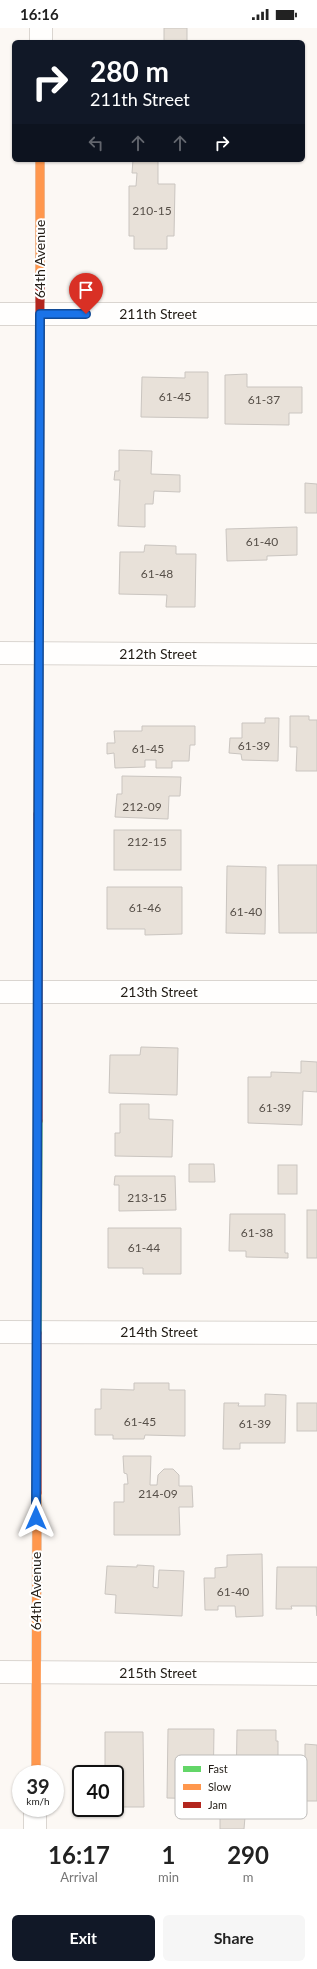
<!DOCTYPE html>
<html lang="en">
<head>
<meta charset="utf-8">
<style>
  :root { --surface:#fff; --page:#f6f6f6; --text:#222; --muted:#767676; --accent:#111827 }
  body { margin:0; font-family:Lato,sans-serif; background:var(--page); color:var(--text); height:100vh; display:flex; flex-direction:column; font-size:15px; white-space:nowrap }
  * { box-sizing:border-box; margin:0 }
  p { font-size:13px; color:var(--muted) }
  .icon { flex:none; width:22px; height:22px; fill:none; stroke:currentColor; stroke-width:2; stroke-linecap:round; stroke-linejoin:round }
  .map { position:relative; height:1801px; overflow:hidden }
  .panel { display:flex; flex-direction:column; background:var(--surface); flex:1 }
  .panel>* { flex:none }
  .banner { position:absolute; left:12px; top:12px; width:293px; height:122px; border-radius:6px; box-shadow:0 1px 3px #0004; background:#111827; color:#fff; overflow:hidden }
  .speed { position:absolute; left:12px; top:1737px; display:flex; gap:8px; font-size:20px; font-weight:700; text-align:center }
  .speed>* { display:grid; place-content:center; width:52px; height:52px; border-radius:50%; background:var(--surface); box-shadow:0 1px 3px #0004; line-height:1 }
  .speed small { font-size:10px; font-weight:400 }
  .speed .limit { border:2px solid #111; border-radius:6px; background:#fff; color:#111 }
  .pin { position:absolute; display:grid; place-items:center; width:34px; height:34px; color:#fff; margin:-41px -17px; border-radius:50% 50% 50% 0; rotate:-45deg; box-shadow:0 0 4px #0007 }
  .pin .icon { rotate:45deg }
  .me { position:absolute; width:44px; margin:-22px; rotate:0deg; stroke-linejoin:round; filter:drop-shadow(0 0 3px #0008) }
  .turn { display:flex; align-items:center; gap:14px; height:84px; padding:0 12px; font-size:18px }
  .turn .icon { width:52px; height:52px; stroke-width:2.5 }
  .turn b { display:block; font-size:28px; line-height:34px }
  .lanes { display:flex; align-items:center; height:38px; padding:0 12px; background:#0003; justify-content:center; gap:20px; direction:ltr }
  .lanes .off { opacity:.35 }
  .eta { display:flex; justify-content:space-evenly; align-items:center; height:68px; text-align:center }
  .eta b { font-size:24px; font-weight:700; line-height:28px }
  .action { display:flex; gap:8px; margin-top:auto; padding:8px 12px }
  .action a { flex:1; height:46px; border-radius:6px; background:var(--accent); color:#fff; font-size:16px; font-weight:700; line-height:46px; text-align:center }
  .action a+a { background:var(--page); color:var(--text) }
  .status { display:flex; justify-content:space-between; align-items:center; height:28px; padding:0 20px; background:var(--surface); direction:ltr }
  .status svg { height:11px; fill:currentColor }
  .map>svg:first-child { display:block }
  .building { fill:#e8e1d9; stroke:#cac5c0 }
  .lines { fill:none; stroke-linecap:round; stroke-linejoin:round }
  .street-casing { stroke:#dad5d0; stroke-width:24 }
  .fast-casing { stroke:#dad5d0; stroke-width:10 }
  .slow-casing { stroke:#dad5d0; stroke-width:10 }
  .jam-casing { stroke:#dad5d0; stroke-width:10 }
  .street { stroke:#fffefd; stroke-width:22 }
  .fast { stroke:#63d668; stroke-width:9 }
  .slow { stroke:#ff974d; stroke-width:9 }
  .jam { stroke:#b3261e; stroke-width:9 }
  .route-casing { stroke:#114b97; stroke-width:10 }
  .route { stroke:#1a73e8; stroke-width:7 }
  .labels { text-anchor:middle; stroke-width:4; stroke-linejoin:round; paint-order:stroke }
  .number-label { font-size:12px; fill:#564f48 }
  .street-label { font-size:14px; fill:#221c15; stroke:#fff }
  .key { fill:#fff; stroke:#bdbbb9; stroke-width:1 }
  .key-label { font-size:11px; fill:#221c15 }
</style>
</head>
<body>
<div class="status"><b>16:16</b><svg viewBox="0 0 49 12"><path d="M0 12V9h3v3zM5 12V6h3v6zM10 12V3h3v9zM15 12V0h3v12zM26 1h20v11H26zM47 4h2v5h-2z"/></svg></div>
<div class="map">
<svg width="317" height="1801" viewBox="0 0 317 1801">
  <rect width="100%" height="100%" fill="#fcf8f4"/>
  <g class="building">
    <rect x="164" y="0" width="23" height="14"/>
    <polygon points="133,132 158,132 158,156 175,156 174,208 167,208 167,221 134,221 134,208 129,208 129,158 136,158 137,145 132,145"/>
    <polygon points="185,344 208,344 208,390 141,389 142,349 185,350"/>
    <polygon points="247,346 247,359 302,359 302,385 289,385 289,397 225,396 225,347"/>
    <polygon points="119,422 152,423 151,446 180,447 180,464 154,463 153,476 145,476 145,499 118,498 120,452 114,452 115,443 119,443"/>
    <polygon points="305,455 317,456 317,485 305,485"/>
    <polygon points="297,499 297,527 267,528 267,532 227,533 226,501"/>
    <polygon points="145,517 176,518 176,526 196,526 195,579 166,579 167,567 119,566 120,524 144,524"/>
    <polygon points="290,688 309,688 309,692 317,692 317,743 296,743 297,719 290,719"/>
    <polygon points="265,690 279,690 278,733 242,732 241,726 229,725 230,710 242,710 242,695 265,695"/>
    <polygon points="142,698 195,698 195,717 190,717 189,733 172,733 172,740 156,740 156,732 145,732 145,739 115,740 114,725 107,726 107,715 115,715 114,703 142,703"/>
    <polygon points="122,748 181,749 180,768 169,768 168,791 115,789 117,766 122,766"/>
    <rect x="114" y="802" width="67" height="40"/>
    <polygon points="278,837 317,837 317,905 279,905"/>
    <polygon points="227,838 266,839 265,906 226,905"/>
    <polygon points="107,859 182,859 182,906 145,907 145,901 107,901"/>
    <polygon points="141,1019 178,1020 177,1067 109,1065 110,1027 140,1027"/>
    <polygon points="301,1033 317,1034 317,1064 303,1063 302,1097 248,1095 248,1049 271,1049 271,1044 301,1045"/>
    <polygon points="120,1076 149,1076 149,1091 173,1092 172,1129 115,1128 115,1105 120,1105"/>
    <polygon points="189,1136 214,1136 215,1154 189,1154"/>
    <rect x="278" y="1137" width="19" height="29"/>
    <polygon points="115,1148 175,1148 176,1182 119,1183 119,1157 114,1157"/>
    <rect x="307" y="1182" width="10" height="48"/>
    <polygon points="230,1186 285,1186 285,1225 288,1225 288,1230 246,1229 246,1223 229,1223"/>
    <polygon points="108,1200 181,1200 181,1246 143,1246 143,1240 108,1240"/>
    <polygon points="134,1355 169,1355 169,1362 185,1362 185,1408 145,1407 144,1411 113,1411 113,1407 95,1407 95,1381 101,1381 101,1361 134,1362"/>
    <polygon points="265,1366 286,1367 285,1415 240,1415 240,1421 223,1421 224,1375 239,1375 238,1378 265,1378"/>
    <rect x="297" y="1375" width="20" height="28"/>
    <polygon points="123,1428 151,1428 150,1457 157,1457 158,1447 164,1441 173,1441 179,1447 179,1458 192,1458 193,1479 179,1479 180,1507 114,1507 114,1474 124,1474 124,1456 128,1456 127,1446 124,1445"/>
    <polygon points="262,1526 263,1588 236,1589 235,1578 218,1578 218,1582 205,1582 204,1550 215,1550 215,1540 227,1539 227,1527"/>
    <polygon points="137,1537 154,1538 153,1559 158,1560 159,1542 184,1543 182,1588 115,1585 116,1567 105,1566 107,1538 137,1539"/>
    <polygon points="277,1539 317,1539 317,1588 316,1578 291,1578 292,1581 276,1581"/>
    <polygon points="168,1701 214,1701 213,1771 167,1770"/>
    <polygon points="237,1702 276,1702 276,1713 278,1713 278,1763 236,1762"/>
    <polygon points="105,1704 143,1704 144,1779 115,1779 115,1746 105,1746"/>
    <polygon points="305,1716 317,1717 317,1773 305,1773"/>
    <polygon points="220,1788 245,1789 244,1801 220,1801"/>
  </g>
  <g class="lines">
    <g class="street-casing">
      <g id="street">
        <polyline points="41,14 41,0"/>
        <polyline points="0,286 317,286"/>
        <polyline points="0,625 317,627"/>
        <polyline points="0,964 317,964"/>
        <polyline points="0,1304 317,1305"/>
        <polyline points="0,1644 317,1646"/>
        <polyline points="35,1801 35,1780"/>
      </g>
    </g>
    <g class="fast-casing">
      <polyline id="fast" points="37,1305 38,1093"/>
    </g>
    <g class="slow-casing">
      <g id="slow">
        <polyline points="40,257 40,132"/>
        <polyline points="38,786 39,596"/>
        <polyline points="36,1746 37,1465"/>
      </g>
    </g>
    <g class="jam-casing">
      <g id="jam">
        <polyline points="39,596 40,257"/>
        <polyline points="38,1093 38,786"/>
        <polyline points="37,1465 37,1305"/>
      </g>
    </g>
    <use href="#street" class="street"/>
    <use href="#fast" class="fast"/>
    <use href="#slow" class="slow"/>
    <use href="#jam" class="jam"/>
  </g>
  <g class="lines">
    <g class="route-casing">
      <polyline id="route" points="36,1490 40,286 86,286"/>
    </g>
    <use href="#route" class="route"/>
  </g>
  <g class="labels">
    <g class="number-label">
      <text x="152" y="187">210-15</text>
      <text x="175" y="373">61-45</text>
      <text x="264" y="376">61-37</text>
      <text x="262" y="518">61-40</text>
      <text x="157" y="550">61-48</text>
      <text x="254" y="722">61-39</text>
      <text x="148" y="725">61-45</text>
      <text x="142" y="783">212-09</text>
      <text x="147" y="818">212-15</text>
      <text x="145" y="884">61-46</text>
      <text x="246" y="888">61-40</text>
      <text x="275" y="1084">61-39</text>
      <text x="147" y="1174">213-15</text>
      <text x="257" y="1209">61-38</text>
      <text x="144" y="1224">61-44</text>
      <text x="140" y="1398">61-45</text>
      <text x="255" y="1400">61-39</text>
      <text x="158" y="1470">214-09</text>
      <text x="233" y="1568">61-40</text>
    </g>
    <g class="street-label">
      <text transform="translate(40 231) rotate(-90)" y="5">64th Avenue</text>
      <text x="158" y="291">211th Street</text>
      <text x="158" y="631">212th Street</text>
      <text x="159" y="969">213th Street</text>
      <text x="159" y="1309">214th Street</text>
      <text transform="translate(36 1563) rotate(-90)" y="5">64th Avenue</text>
      <text x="158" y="1650">215th Street</text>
    </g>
  </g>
  <rect x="175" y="1727" width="132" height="64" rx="6" class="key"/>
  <rect x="183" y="1738" width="18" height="6" fill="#63d668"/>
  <rect x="183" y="1756" width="18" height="6" fill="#ff974d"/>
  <rect x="183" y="1774" width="18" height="6" fill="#b3261e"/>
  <g class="key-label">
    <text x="208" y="1745">Fast</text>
    <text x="208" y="1763">Slow</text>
    <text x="208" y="1781">Jam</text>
  </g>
</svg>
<div class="speed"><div>39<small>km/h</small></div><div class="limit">40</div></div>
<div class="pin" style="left:86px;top:286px;background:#d93025"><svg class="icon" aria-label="arrive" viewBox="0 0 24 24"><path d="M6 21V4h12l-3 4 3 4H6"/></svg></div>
<svg class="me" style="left:36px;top:1490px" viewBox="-20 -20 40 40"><path d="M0-17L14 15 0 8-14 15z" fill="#1a73e8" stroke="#fff" stroke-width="4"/></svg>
<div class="banner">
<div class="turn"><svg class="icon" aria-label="right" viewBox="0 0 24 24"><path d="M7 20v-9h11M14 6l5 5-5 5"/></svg><div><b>280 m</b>211th Street</div></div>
<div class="lanes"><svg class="icon off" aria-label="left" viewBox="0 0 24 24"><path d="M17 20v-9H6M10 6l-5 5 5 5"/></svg><svg class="icon off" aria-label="ahead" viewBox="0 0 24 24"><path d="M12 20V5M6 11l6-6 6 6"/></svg><svg class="icon off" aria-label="ahead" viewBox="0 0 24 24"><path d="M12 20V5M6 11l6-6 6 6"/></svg><svg class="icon" aria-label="right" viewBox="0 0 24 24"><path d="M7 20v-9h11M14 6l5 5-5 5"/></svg></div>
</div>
</div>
<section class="panel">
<div class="eta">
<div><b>16:17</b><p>Arrival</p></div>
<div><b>1</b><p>min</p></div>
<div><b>290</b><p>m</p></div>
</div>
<div class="action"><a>Exit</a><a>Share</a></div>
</section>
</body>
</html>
